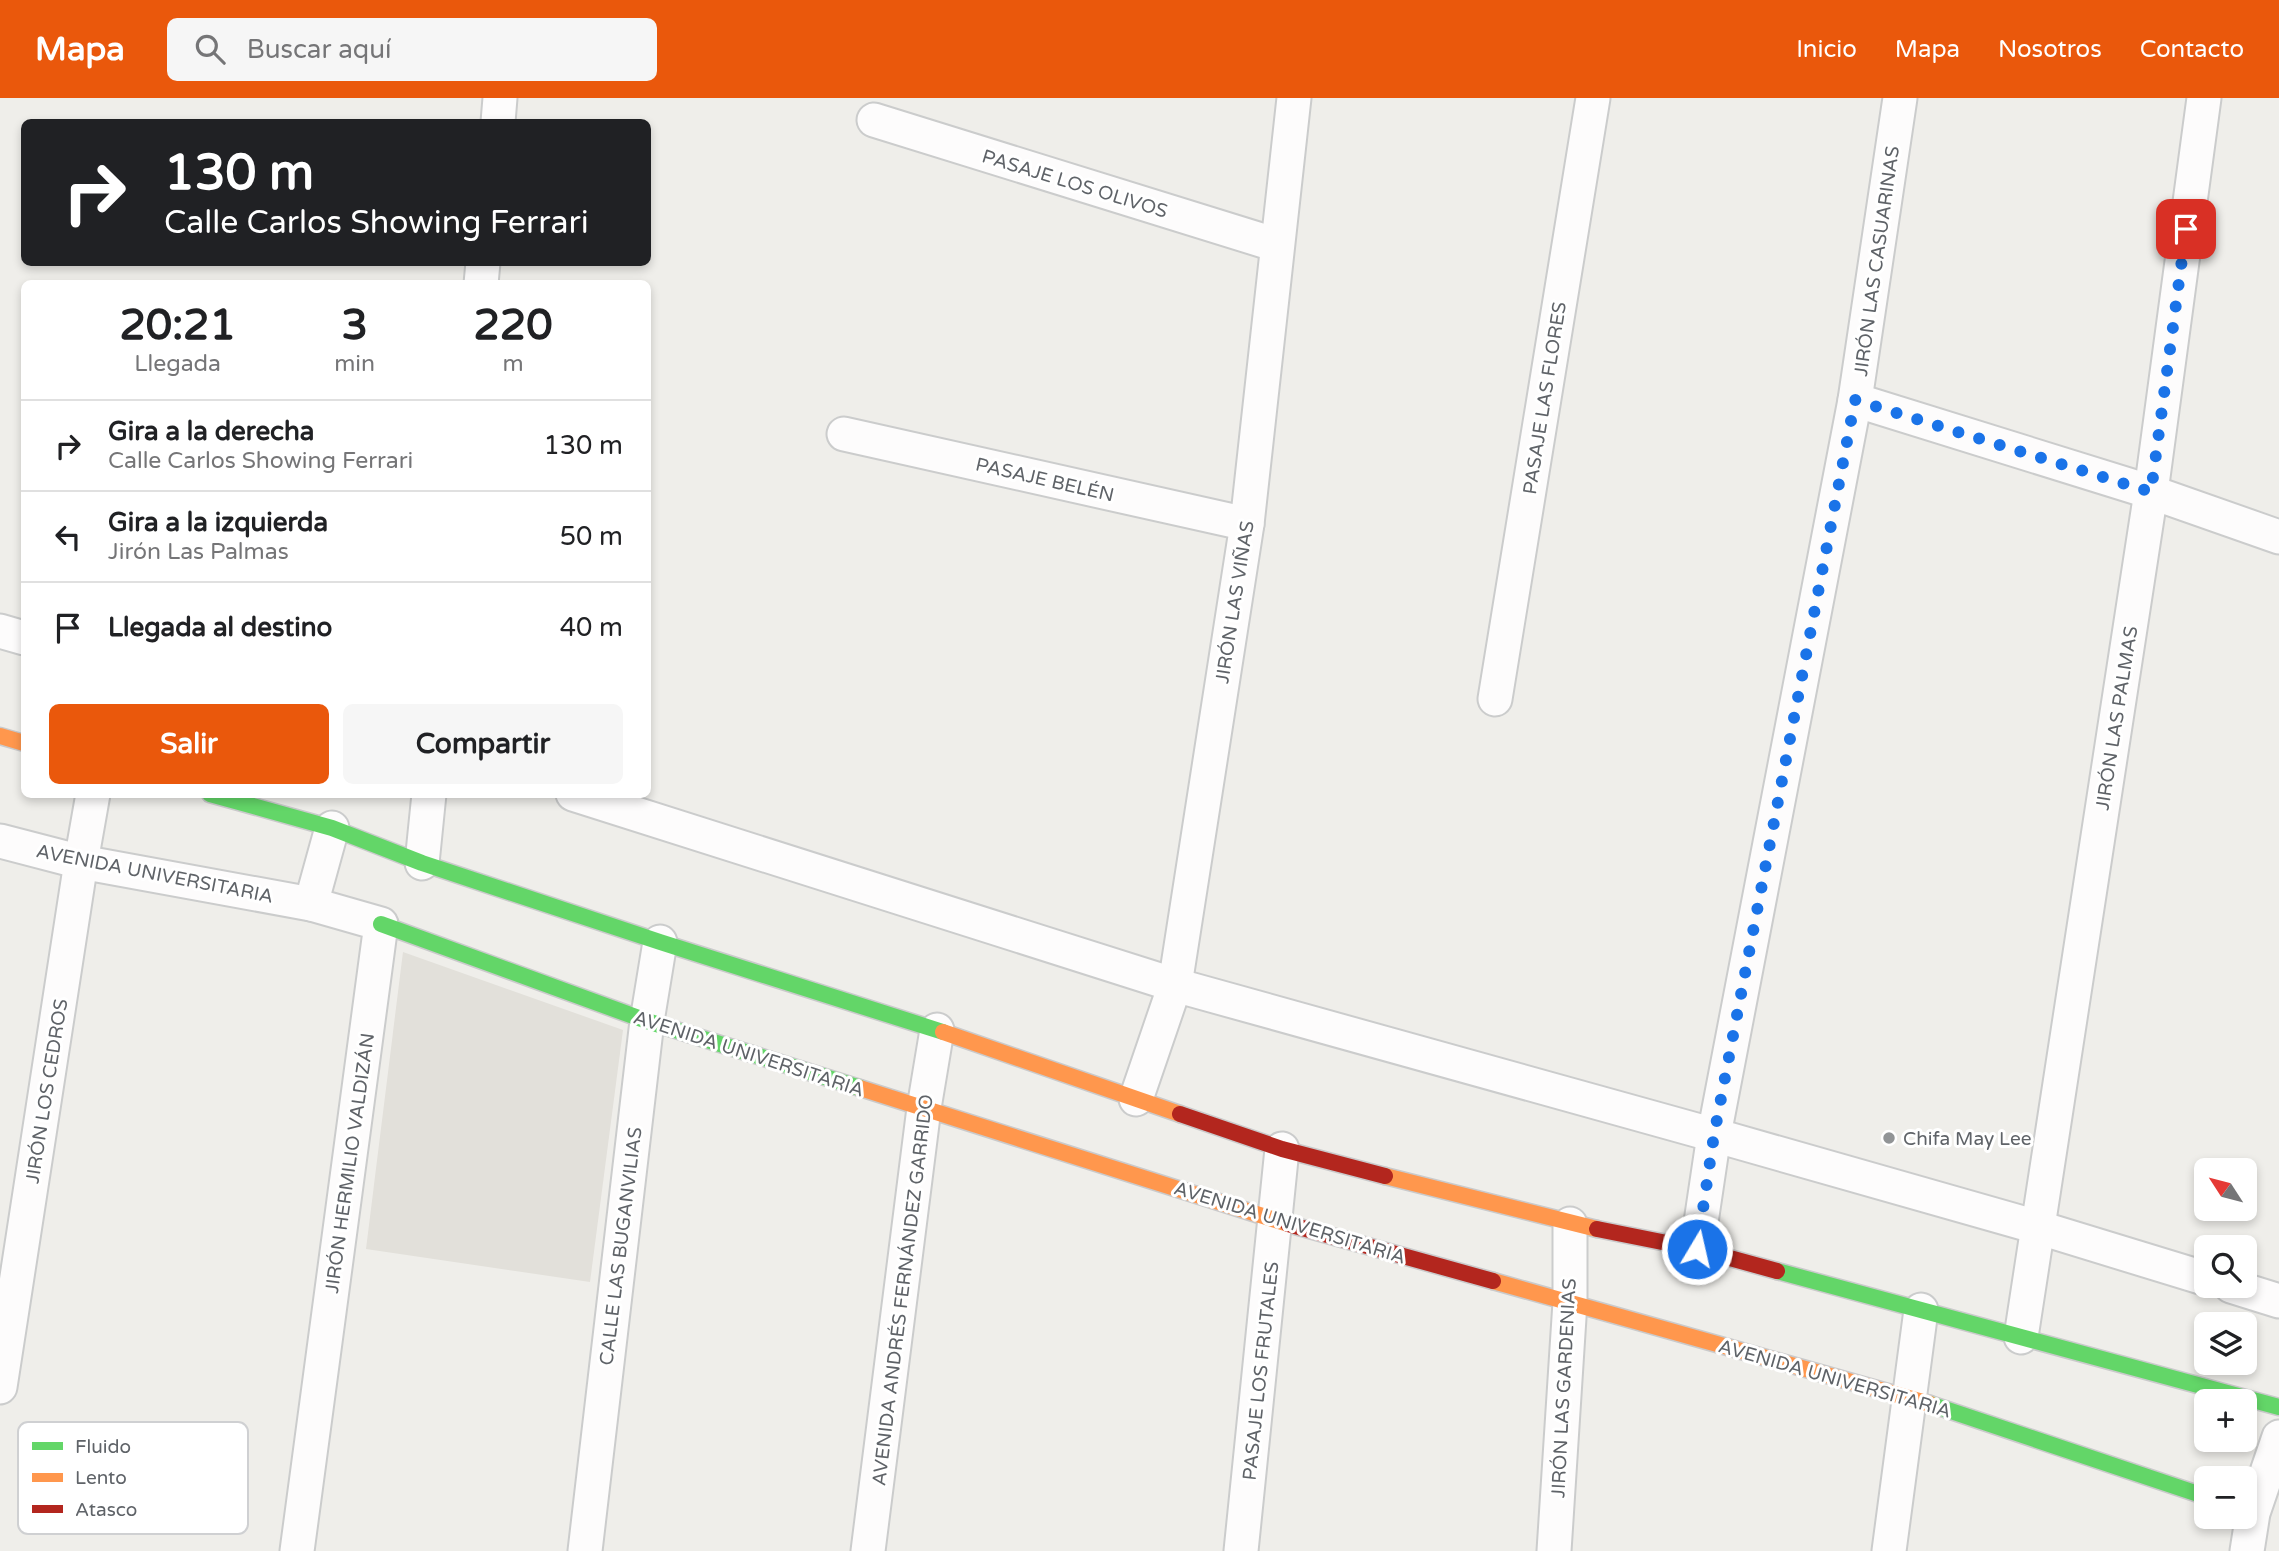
<!DOCTYPE html>
<html lang="es">
<head>
<meta charset="utf-8">
<style>
  :root { --surface:#fff; --page:#f6f6f6; --text:#202124; --muted:#757577; --line:#e0e0e0; --accent:#ea580c }
  body { margin:0; font-family:"Varela Round",sans-serif; background:var(--page); color:var(--text); height:100vh; display:flex; flex-direction:column; font-size:26px; white-space:nowrap }
  * { box-sizing:border-box; margin:0 }
  p { font-size:23px; color:var(--muted) }
  .icon { flex:none; width:38px; height:38px; fill:none; stroke:currentColor; stroke-width:2; stroke-linecap:round; stroke-linejoin:round }
  .map { position:relative; flex:1; overflow:hidden }
  .details { position:absolute; left:21px; top:182px; width:630px; height:518px; display:flex; flex-direction:column; background:var(--surface); border-radius:10px; box-shadow:0 4px 10px #0003 }
  .details>* { flex:none }
  .top-card { position:absolute; left:21px; top:21px; width:630px; height:147px; border-radius:10px; box-shadow:0 4px 10px #0003; background:#202124; color:#fff; overflow:hidden }
  .needle { width:46px; rotate:306deg }
  .fabs { position:absolute; left:2194px; top:1060px; display:grid; gap:14px }
  .fabs a { display:grid; place-items:center; width:63px; height:63px; border-radius:10px; background:var(--surface); box-shadow:0 4px 10px #0003; font-size:35px }
  .pin { position:absolute; display:grid; place-items:center; width:60px; height:60px; color:#fff; margin:-30px; border-radius:14px; box-shadow:0 4px 10px #0006 }
  .me { position:absolute; width:77px; margin:-38px; rotate:9deg; stroke-linejoin:round; filter:drop-shadow(0 0 5px #0008) }
  .turn { display:flex; align-items:center; gap:24px; height:147px; padding:0 28px; font-size:32px }
  .turn .icon { width:91px; height:91px; stroke-width:2.5 }
  .turn b { display:block; font-size:49px; line-height:60px }
  .eta { display:flex; justify-content:space-evenly; align-items:center; height:119px; text-align:center }
  .eta b { font-size:42px; font-weight:700; line-height:49px }
  .cta { display:flex; gap:14px; margin-top:auto; padding:14px 28px }
  .cta a { flex:1; height:80px; border-radius:10px; background:var(--accent); color:#fff; font-size:28px; font-weight:700; line-height:80px; text-align:center }
  .cta a+a { background:var(--page); color:var(--text) }
  ul { padding:0; list-style:none }
  li { display:flex; align-items:center; gap:21px; height:91px; padding:0 28px; border-top:2px solid var(--line) }
  li div { flex:1 }
  li b { display:block; font-size:26px }
  li em { font-style:normal }
  header { display:flex; align-items:center; gap:42px; box-sizing:border-box; height:98px; padding:0 35px; background:var(--accent); color:#fff }
  header strong { font-size:33px }
  nav { display:flex; gap:38px; margin-inline-start:auto; font-size:24px }
  .search { width:490px; height:63px; background:var(--page); display:flex; align-items:center; gap:18px; box-sizing:border-box; padding:0 24px; border-radius:10px; color:var(--muted); font-size:26px }
  .map>svg:first-child { display:block }
  .education { fill:#e2e0da }
  .lines { fill:none; stroke-linecap:round; stroke-linejoin:round }
  .street-casing { stroke:#cbcccc; stroke-width:37 }
  .fast-casing { stroke:#cacacb; stroke-width:19 }
  .slow-casing { stroke:#cacacb; stroke-width:19 }
  .jam-casing { stroke:#cacacb; stroke-width:19 }
  .street { stroke:#fdfcfc; stroke-width:33 }
  .fast { stroke:#63d668; stroke-width:16 }
  .slow { stroke:#ff974d; stroke-width:16 }
  .jam { stroke:#b3261e; stroke-width:16 }
  .route { stroke:#1a73e8; stroke-width:12; stroke-dasharray:0 21.6 }
  .poi-dot { fill:#919496; stroke:#fff; stroke-width:2.5 }
  .labels { text-anchor:middle; stroke-width:6; stroke-linejoin:round; paint-order:stroke }
  .street-label { font-size:19px; fill:#5f6368; stroke:#fff }
  .poi-label { font-size:19px; fill:#5f6368; stroke:#fff; text-anchor:start }
  .key { fill:#fff; stroke:#cfd0d2; stroke-width:2 }
  .key-label { font-size:19px; fill:#5f6368 }
</style>
</head>
<body>
<header>
<strong>Mapa</strong>
<div class="search"><svg class="icon" aria-label="search" viewBox="0 0 24 24"><circle cx="10" cy="10" r="6"/><path d="M15 15l6 6"/></svg>Buscar aquí</div>
<nav><a>Inicio</a><a>Mapa</a><a>Nosotros</a><a>Contacto</a></nav>
</header>
<div class="map">
<svg width="2279" height="1453" viewBox="0 0 2279 1453">
  <rect width="100%" height="100%" fill="#efeeea"/>
  <polygon class="education" points="403,854 623,932 590,1184 366,1151"/>
  <g class="lines">
    <g class="street-casing">
      <g id="street">
        <polyline points="874,22 1277,147"/>
        <polyline points="498,24 500,0"/>
        <polyline points="481,186 483,164"/>
        <polyline points="1855,302 2151,394 2279,439"/>
        <polyline points="844,336 1247,426"/>
        <polyline points="0,533 24,540"/>
        <polyline points="1495,601 1593,0"/>
        <polyline points="573,696 1175,887 1714,1037 2037,1129 2207,1181"/>
        <polyline points="0,743 81,764 311,806"/>
        <polyline points="422,765 429,696"/>
        <polyline points="1136,1001 1175,887 1247,426 1294,0"/>
        <polyline points="1697,1151 1714,1037 1855,302 1900,0"/>
        <polyline points="2231,1188 2279,1203"/>
        <polyline points="2021,1239 2151,394 2204,0"/>
        <polyline points="0,1289 81,764 93,696"/>
        <polyline points="297,1453 381,826 311,806 332,730"/>
        <polyline points="585,1453 647,923 660,844"/>
        <polyline points="868,1453 924,1010 937,932"/>
        <polyline points="1241,1453 1282,1051"/>
        <polyline points="1554,1453 1570,1204 1570,1126"/>
        <polyline points="1889,1453 1921,1212"/>
        <polyline points="2247,1453 2253,1415 2279,1339"/>
      </g>
    </g>
    <g class="fast-casing">
      <g id="fast">
        <polyline points="210,696 332,730 422,765 660,844 943,934"/>
        <polyline points="381,826 647,923 860,990"/>
        <polyline points="1777,1173 2279,1309"/>
        <polyline points="1930,1306 2207,1399"/>
      </g>
    </g>
    <g class="slow-casing">
      <g id="slow">
        <polyline points="0,638 24,645"/>
        <polyline points="943,934 1180,1016"/>
        <polyline points="860,990 1288,1126"/>
        <polyline points="1385,1078 1597,1131"/>
        <polyline points="1493,1183 1930,1306"/>
      </g>
    </g>
    <g class="jam-casing">
      <g id="jam">
        <polyline points="1180,1016 1282,1051 1385,1078"/>
        <polyline points="1288,1126 1493,1183"/>
        <polyline points="1597,1131 1697,1151 1777,1173"/>
      </g>
    </g>
    <use href="#street" class="street"/>
    <use href="#fast" class="fast"/>
    <use href="#slow" class="slow"/>
    <use href="#jam" class="jam"/>
  </g>
  <g class="lines">
    <polyline class="route" points="1697,1151 1714,1037 1855,302 2151,394 2186,131"/>
  </g>
  <circle class="poi-dot" cx="1889" cy="1040" r="7"/>
  <g class="labels">
    <g class="street-label">
      <text transform="translate(1075 85) rotate(17)" y="7">PASAJE LOS OLIVOS</text>
      <text transform="translate(1876 163) rotate(-82)" y="7">JIRÓN LAS CASUARINAS</text>
      <text transform="translate(1544 300) rotate(-81)" y="7">PASAJE LAS FLORES</text>
      <text transform="translate(1045 381) rotate(13)" y="7">PASAJE BELÉN</text>
      <text transform="translate(1234 504) rotate(-81)" y="7">JIRÓN LAS VIÑAS</text>
      <text transform="translate(2116 620) rotate(-81)" y="7">JIRÓN LAS PALMAS</text>
      <text transform="translate(155 775) rotate(11)" y="7">AVENIDA UNIVERSITARIA</text>
      <text transform="translate(749 955) rotate(18)" y="7">AVENIDA UNIVERSITARIA</text>
      <text transform="translate(46 993) rotate(-81)" y="7">JIRÓN LOS CEDROS</text>
      <text transform="translate(349 1065) rotate(-82)" y="7">JIRÓN HERMILIO VALDIZÁN</text>
      <text transform="translate(1290 1124) rotate(17)" y="7">AVENIDA UNIVERSITARIA</text>
      <text transform="translate(620 1148) rotate(-83)" y="7">CALLE LAS BUGANVILIAS</text>
      <text transform="translate(902 1192) rotate(-83)" y="7">AVENIDA ANDRÉS FERNÁNDEZ GARRIDO</text>
      <text transform="translate(1260 1273) rotate(-84)" y="7">PASAJE LOS FRUTALES</text>
      <text transform="translate(1835 1280) rotate(16)" y="7">AVENIDA UNIVERSITARIA</text>
      <text transform="translate(1563 1290) rotate(-87)" y="7">JIRÓN LAS GARDENIAS</text>
    </g>
    <g class="poi-label">
      <text x="1903" y="1047">Chifa May Lee</text>
    </g>
  </g>
  <rect x="18" y="1324" width="230" height="112" rx="10" class="key"/>
  <rect x="32" y="1344" width="31" height="8" fill="#63d668"/>
  <rect x="32" y="1375" width="31" height="9" fill="#ff974d"/>
  <rect x="32" y="1407" width="31" height="8" fill="#b3261e"/>
  <g class="key-label">
    <text x="75" y="1355">Fluido</text>
    <text x="75" y="1386">Lento</text>
    <text x="75" y="1418">Atasco</text>
  </g>
</svg>
<div class="fabs">
<a><svg class="needle" viewBox="-14 -14 28 28"><path d="M0-13l5 13h-10z" fill="#e53935"/><path d="M0 13l5-13h-10z" fill="#757577"/></svg></a>
<a><svg class="icon" aria-label="search" viewBox="0 0 24 24"><circle cx="10" cy="10" r="6"/><path d="M15 15l6 6"/></svg></a>
<a><svg class="icon" aria-label="layers" viewBox="0 0 24 24"><path d="M12 4l9 5-9 5-9-5zM3 14l9 5 9-5"/></svg></a>
<a>+</a>
<a>−</a>
</div>
<div class="pin" style="left:2186px;top:131px;background:#d93025"><svg class="icon" aria-label="arrive" viewBox="0 0 24 24"><path d="M6 21V4h12l-3 4 3 4H6"/></svg></div>
<svg class="me" style="left:1697px;top:1151px" viewBox="-20 -20 40 40"><circle r="17" fill="#1a73e8" stroke="#fff" stroke-width="3"/><path d="M0-11L8 9 0 5-8 9z" fill="#fff"/></svg>
<div class="top-card">
<div class="turn"><svg class="icon" aria-label="right" viewBox="0 0 24 24"><path d="M7 20v-9h11M14 6l5 5-5 5"/></svg><div><b>130 m</b>Calle Carlos Showing Ferrari</div></div>
</div>
<section class="details">
<div class="eta">
<div><b>20:21</b><p>Llegada</p></div>
<div><b>3</b><p>min</p></div>
<div><b>220</b><p>m</p></div>
</div>
<ul>
<li><svg class="icon" aria-label="right" viewBox="0 0 24 24"><path d="M7 20v-9h11M14 6l5 5-5 5"/></svg><div><b>Gira a la derecha</b><p>Calle Carlos Showing Ferrari</p></div><em>130 m</em></li>
<li><svg class="icon" aria-label="left" viewBox="0 0 24 24"><path d="M17 20v-9H6M10 6l-5 5 5 5"/></svg><div><b>Gira a la izquierda</b><p>Jirón Las Palmas</p></div><em>50 m</em></li>
<li><svg class="icon" aria-label="arrive" viewBox="0 0 24 24"><path d="M6 21V4h12l-3 4 3 4H6"/></svg><div><b>Llegada al destino</b></div><em>40 m</em></li>
</ul>
<div class="cta"><a>Salir</a><a>Compartir</a></div>
</section>
</div>
</body>
</html>
